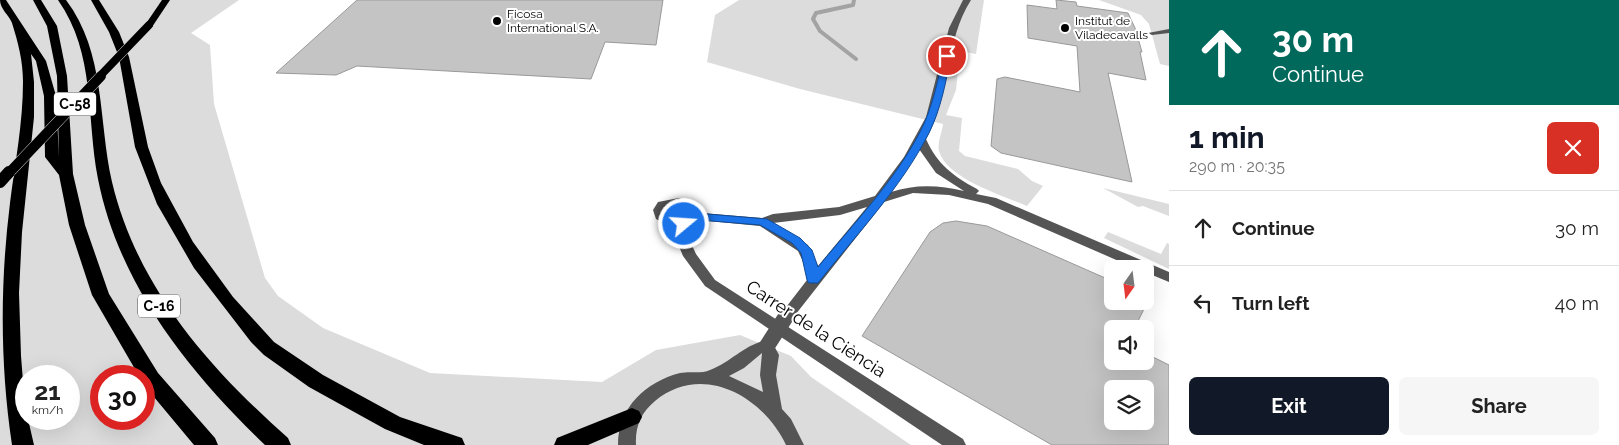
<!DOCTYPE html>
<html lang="en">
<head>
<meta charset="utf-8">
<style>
  :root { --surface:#fff; --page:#f6f6f6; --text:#222; --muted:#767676; --line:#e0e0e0; --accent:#111827 }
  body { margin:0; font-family:Raleway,sans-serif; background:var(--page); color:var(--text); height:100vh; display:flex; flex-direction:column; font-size:19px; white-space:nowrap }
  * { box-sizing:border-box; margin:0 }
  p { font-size:16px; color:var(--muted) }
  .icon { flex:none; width:28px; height:28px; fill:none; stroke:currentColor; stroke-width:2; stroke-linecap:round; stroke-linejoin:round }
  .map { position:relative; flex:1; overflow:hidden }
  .side { display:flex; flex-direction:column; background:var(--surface); width:450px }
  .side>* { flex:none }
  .banner { background:#00695c; color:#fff; overflow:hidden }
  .needle { width:32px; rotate:194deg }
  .fabs { position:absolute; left:1104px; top:260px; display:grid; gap:10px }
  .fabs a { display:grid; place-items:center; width:50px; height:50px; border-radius:8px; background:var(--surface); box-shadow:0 5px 20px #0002; font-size:25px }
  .speed { position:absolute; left:15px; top:365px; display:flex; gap:10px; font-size:25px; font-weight:700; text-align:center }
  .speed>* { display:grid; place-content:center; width:65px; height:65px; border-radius:50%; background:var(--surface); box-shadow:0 5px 20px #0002; line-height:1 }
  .speed small { font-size:12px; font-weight:400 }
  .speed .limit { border:8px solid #d22; background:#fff; color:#111 }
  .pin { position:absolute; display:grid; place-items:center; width:42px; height:42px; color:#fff; margin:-21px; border:2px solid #fff; border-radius:50%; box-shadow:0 1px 5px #0007 }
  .me { position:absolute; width:55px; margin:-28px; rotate:72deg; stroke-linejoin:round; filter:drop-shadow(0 0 4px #0008) }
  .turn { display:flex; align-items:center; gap:18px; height:105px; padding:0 20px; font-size:22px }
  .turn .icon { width:65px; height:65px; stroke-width:2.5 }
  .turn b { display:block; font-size:35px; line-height:42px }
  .round { display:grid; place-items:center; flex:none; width:52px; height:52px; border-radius:8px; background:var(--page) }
  .overview { display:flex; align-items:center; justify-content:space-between; height:85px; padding:0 20px }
  h1 { font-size:30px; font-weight:700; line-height:38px; color:var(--accent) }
  .button { display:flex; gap:10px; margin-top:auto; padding:10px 20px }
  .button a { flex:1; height:58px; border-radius:8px; background:var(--accent); color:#fff; font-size:20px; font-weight:700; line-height:58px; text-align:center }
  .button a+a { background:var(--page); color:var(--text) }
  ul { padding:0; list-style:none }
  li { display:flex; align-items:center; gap:15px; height:75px; padding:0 20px; border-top:1px solid var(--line) }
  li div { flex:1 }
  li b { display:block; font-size:19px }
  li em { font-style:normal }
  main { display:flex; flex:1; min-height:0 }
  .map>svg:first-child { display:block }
  .green { fill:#dcdcdc; fill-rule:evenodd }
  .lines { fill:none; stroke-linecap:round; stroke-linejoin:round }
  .stream { stroke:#a3a3a3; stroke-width:4 }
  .building { fill:#c4c4c4; stroke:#999; fill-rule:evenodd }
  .major-casing { stroke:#dbdbdb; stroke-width:2 }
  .highway-casing { stroke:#dbdbdb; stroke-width:2 }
  .minor { fill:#555; fill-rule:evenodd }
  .major { fill:#000; fill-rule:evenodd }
  .highway { fill:#000; fill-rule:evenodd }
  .major-bridge-far2-casing { stroke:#dbdbdb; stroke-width:9; stroke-linecap:butt }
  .major-bridge-far1-casing { stroke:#dbdbdb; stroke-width:11; stroke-linecap:butt }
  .major-bridge-casing { stroke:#dbdbdb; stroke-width:14; stroke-linecap:butt }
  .minor-bridge { stroke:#555; stroke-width:16 }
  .major-bridge-far2 { stroke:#000; stroke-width:8 }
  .major-bridge-far1 { stroke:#000; stroke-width:10 }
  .major-bridge { stroke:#000; stroke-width:12 }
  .route { fill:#1a73e8; stroke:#114b97 }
  .poi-dot { fill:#000; stroke:#fff; stroke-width:2 }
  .labels { text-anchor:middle; stroke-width:4; stroke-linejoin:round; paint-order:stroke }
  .far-poi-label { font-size:12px; fill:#000; stroke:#fff; text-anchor:start }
  .shield { fill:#fff; stroke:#4c4c4c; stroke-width:1 }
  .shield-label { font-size:14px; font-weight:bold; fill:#000 }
  .near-street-label { font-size:18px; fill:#000; stroke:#fff }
</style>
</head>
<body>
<main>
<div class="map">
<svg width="1169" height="445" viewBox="0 0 1169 445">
  <rect width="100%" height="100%" fill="#fff"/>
  <g class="green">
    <path d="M0,0h239l-48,33 19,12 4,59 51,174 13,18 45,32 107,45 172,9 54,-32 84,-15 51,21 20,21 100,68h-911zM26,376h43v43h-43zM101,376h43v43h-43z"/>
    <path d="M739,0h245l-8,54 -16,-3 -4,39 -10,25 16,3 -3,33 6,5 53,13 14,12 11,5 -16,20c-25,-11 -80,-27 -88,-55 -2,-7 3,-19 4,-27l-143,-35 -93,-27 8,-47z"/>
    <polygon points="1099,0 1169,0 1169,66 1160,64 1149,24 1141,15"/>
    <polygon points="1103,188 1169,204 1169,216 1143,206 1138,207"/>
    <polygon points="1108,232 1161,254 1167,243 1169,244 1169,269 1104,238"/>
  </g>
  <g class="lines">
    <polyline class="stream" points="854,0 853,5 816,13 813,19 820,31 856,59"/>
  </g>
  <g class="building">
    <polygon points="357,0 663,0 656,45 605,42 591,79 357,66 336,75 276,73"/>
    <polygon points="1056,0 1076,2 1077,6 1128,13 1135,28 1142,52 1140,52 1146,80 1108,73 1132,182 1001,153 991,146 997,79 1005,77 1080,92 1077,46 1028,38 1027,5 1057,9"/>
    <path d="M956,221l31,5 125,55v20h36l-14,28h-22v32h33v-8l24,12v80h-117l-190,-109 68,-104 13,-9zM1112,389h33v32h-33z"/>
  </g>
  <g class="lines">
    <g class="major-casing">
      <polygon id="major" points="162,0 170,0 152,27 146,27 145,25"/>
    </g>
    <g class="highway-casing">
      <g id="highway">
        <path d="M0,0h6l40,61 10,35 3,61 -2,-81 -10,-50 -14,-26h8l16,26 10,50 6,98 12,51 24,69 49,79 57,65 3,7h-24l-50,-60v-9h-5l-47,-81 -23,-70 -10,-50 -14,-18 -1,-61 -8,-35 -5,-7 3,28v35l-12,115 -3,61 2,63 5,63h2l6,26h-22c-12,-80 -12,-162 -2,-242 5,-40 13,-80 13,-121 0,-21 -5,-40 -11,-59 -3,-8 -12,-14 -12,-23z"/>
        <path d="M58,0h8c40,53 32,120 46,182 25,105 97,186 176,256l3,7h-26c-76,-73 -146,-160 -167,-266 -12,-62 -2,-125 -40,-179z"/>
        <polygon points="91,0 99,0 119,32 129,57 148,147 161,183 193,242 233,297 274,342 323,375 400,417 462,438 465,445 424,445 385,429 309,387 264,355 251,342 194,268 157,204 135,147 119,57 109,32"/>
        <polygon points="632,408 639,411 642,417 639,423 588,445 554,445 557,438"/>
      </g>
    </g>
    <g class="minor">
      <path d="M963,0h8c-27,42 -20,96 -45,139 11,25 27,37 51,50l2,2 -3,3 20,4 173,74v10l-24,-10v-3h-8l-149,-65 -39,-9 -36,-2 -29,9 -92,117 -5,1 -5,-1 -2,-4 27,-35 -2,-14 -7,-15 -38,-25 -61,-6 -7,5 -8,3 12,26 19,26 248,159 3,6h-24l-237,-159 -22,-30 -12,-29 -15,-8 -3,-9 5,-8 21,-4 19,7 3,8 61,5 11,-4 66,-7 36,-11 29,-39 22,-40 23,-89zM919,149l17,24 28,18c-25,-6 -49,-7 -73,1zM678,206l10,4 2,5 -12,6 -12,-6v-7zM867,207l-49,59 -10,-21 -35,-22 67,-8z"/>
      <polygon points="1169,29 1169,33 1152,35 1148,33"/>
      <path d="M767,340l5,2 7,13 -3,20 6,34 9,10 13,26h-18c-23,-49 -84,-83 -131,-44 -14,12 -20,25 -19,44h-18c0,-38 28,-63 62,-72 10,-2 22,1 30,-3 21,-8 35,-26 57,-30zM762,353l-2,22 3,17 -34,-16 15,-8z"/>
    </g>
    <use href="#major" class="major"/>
    <use href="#highway" class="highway"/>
    <g class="major-bridge-far2-casing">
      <polyline id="major-bridge-far2" points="99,77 149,25"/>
    </g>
    <g class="major-bridge-far1-casing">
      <polyline id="major-bridge-far1" points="8,174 101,76"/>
    </g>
    <g class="major-bridge-casing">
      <polyline id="major-bridge" points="0,182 9,172"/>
    </g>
    <polyline class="minor-bridge" points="767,346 787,315"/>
    <use href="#major-bridge-far2" class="major-bridge-far2"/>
    <use href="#major-bridge-far1" class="major-bridge-far1"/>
    <use href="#major-bridge" class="major-bridge"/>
  </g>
  <path class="route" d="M947,53l4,3c-5,25 -10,53 -22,77 -28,55 -73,102 -111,150h-9l-2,-3 -6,-27 -9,-10 -32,-18 -61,-5 -3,4 -12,4 -6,-4 18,-11 71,6 33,19 12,12 6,17c35,-43 76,-85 102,-135 12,-23 18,-51 23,-76z"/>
  <g class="poi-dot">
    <circle cx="497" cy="21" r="5"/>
    <circle cx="1065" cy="28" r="5"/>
  </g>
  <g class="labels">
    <g class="far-poi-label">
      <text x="507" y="18">Ficosa<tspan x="507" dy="14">International S.A.</tspan></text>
      <text x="1075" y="25">Institut de<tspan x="1075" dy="14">Viladecavalls</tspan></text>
    </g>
    <g class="shield">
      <rect x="54" y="92.5" width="42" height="23" rx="4"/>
      <rect x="138" y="294.5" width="42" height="23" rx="4"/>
    </g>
    <g class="shield-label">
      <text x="75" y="109">C-58</text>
      <text x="159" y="311">C-16</text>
    </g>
    <g class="near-street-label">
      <text transform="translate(816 329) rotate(33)" y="6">Carrer de la Ciència</text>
    </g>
  </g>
</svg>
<div class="fabs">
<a><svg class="needle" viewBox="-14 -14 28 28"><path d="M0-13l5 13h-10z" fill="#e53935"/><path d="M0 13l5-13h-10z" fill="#767676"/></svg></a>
<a><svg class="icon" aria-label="sound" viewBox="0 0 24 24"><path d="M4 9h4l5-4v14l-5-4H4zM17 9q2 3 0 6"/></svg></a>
<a><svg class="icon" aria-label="layers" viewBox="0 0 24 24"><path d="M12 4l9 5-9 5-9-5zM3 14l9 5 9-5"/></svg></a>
</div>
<div class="speed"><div>21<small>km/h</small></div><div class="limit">30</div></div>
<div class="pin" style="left:947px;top:56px;background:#d93025"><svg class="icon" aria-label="arrive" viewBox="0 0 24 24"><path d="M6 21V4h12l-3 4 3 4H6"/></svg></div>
<svg class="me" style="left:684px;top:224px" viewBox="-20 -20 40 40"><circle r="17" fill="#1a73e8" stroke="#fff" stroke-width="3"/><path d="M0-11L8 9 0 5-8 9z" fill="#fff"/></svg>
</div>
<section class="side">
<div class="banner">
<div class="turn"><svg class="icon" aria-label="ahead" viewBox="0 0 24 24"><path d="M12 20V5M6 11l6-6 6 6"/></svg><div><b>30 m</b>Continue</div></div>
</div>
<div class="overview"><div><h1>1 min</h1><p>290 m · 20:35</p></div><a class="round" style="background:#d93025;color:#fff"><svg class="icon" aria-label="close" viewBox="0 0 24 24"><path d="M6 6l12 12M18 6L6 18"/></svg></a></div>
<ul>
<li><svg class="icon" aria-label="ahead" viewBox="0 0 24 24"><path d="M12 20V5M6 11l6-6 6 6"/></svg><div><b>Continue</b></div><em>30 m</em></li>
<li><svg class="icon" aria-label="left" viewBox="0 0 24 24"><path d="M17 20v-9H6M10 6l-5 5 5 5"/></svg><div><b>Turn left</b></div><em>40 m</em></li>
</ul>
<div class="button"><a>Exit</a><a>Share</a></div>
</section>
</main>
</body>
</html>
